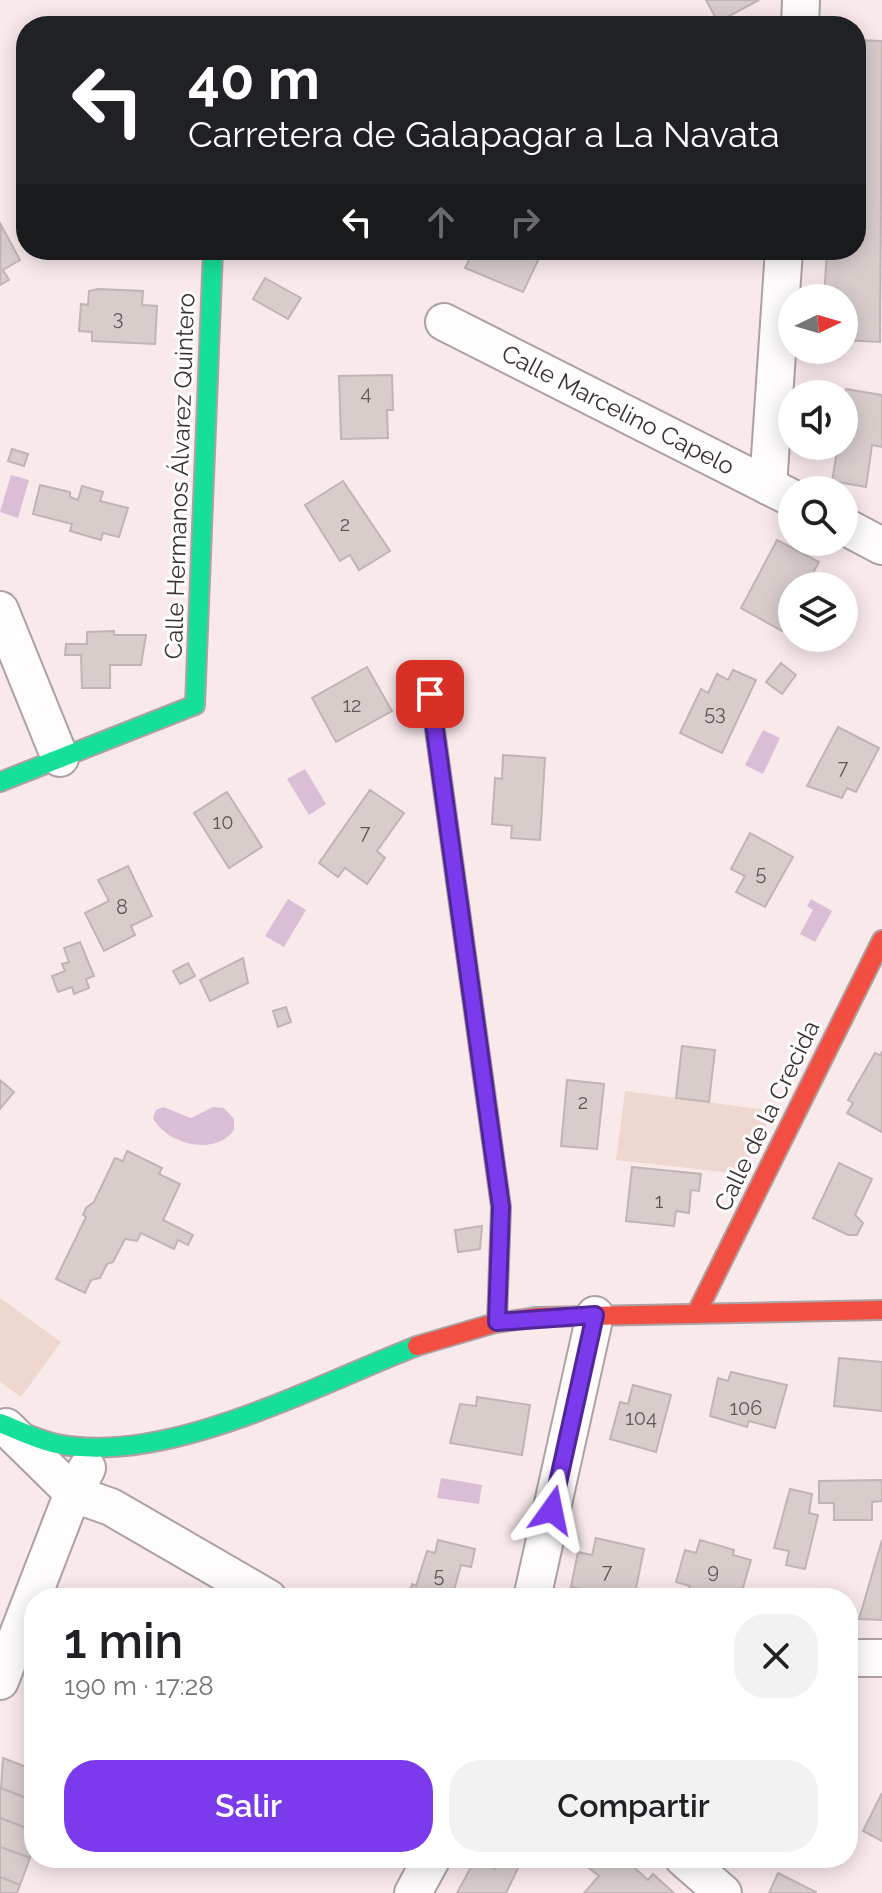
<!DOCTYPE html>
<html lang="es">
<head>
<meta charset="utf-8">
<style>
  :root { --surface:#fff; --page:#f2f2f2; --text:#202124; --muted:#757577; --accent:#7c3aed }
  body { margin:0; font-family:Raleway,sans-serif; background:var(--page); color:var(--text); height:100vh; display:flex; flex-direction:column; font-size:30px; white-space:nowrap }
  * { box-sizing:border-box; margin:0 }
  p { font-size:26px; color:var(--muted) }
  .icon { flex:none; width:44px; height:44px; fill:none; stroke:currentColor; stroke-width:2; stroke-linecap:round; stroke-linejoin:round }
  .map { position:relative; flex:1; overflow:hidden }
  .details { position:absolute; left:24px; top:1588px; width:834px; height:280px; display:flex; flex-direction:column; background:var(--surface); border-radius:32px; box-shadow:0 4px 20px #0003 }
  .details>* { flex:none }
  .banner { position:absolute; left:16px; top:16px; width:850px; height:244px; border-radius:32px; box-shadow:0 4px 20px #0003; background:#202124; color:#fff; overflow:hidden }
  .needle { width:52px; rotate:85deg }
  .tools { position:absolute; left:778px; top:284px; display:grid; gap:16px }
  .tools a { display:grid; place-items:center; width:80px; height:80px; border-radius:50%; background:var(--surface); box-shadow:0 4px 20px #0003; font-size:40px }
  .pin { position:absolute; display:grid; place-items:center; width:68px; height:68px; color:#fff; margin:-34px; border-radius:16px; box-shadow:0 4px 12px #0006 }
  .me { position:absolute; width:88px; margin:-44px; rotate:12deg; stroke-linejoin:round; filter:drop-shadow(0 0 6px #0008) }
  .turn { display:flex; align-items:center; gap:28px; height:168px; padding:0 40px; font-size:36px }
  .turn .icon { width:104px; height:104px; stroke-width:2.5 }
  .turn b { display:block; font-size:56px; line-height:68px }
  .lanes { display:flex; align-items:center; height:76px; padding:0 40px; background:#0003; justify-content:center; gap:40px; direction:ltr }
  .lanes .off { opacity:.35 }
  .round { display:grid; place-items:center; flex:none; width:84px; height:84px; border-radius:32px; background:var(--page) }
  .summary { display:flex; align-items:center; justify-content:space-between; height:136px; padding:0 40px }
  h1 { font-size:48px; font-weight:600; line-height:60px }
  .cta { display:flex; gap:16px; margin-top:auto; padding:16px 40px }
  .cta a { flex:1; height:92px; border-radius:32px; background:var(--accent); color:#fff; font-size:32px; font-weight:600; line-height:92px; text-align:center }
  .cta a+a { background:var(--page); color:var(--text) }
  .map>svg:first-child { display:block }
  .green { fill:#edd7ce }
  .water { fill:#dabed5 }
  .building { fill:#d9cdcc; stroke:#c0b4b4; stroke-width:2 }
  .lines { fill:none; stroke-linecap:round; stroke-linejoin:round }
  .street-casing { stroke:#ada1a2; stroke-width:40 }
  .fast-casing { stroke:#ada1a2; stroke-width:22 }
  .jam-casing { stroke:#ada1a2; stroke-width:22 }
  .street { stroke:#fefcfc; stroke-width:36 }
  .fast { stroke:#16e098; stroke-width:18 }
  .jam { stroke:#f24e42; stroke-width:18 }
  .route-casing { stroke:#51269a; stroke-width:20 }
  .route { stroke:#7c3aed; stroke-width:14 }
  .labels { text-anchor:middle; stroke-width:6; stroke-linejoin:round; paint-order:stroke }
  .number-label { font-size:20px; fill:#625858 }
  .street-label { font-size:24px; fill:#3b3131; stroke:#fff }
</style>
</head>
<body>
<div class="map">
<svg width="882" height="1893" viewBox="0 0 882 1893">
  <rect width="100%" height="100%" fill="#f9e9eb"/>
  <g class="green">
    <polygon points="625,1091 774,1111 741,1174 616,1160"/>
    <polygon points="0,1298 61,1342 21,1397 0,1382"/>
  </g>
  <g class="water">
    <polygon points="11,475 29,480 18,518 0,512"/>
    <polygon points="763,730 780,738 763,774 745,765"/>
    <polygon points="305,769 326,804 309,815 287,779"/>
    <polygon points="288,899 306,910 284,947 265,936"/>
    <polygon points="811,899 832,911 815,942 800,934 813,910 807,906"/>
    <path d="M163,1107l28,11 22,-11 11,1 10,11v11c-19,27 -68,14 -81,-12l3,-8z"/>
    <polygon points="441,1478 482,1485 479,1504 437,1498"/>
  </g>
  <g class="building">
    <polygon points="706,0 759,0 718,22"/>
    <polygon points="856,40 882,41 880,342 844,340 844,298 824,298 827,250 856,250"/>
    <polygon points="1,225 20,260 3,270 9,280 0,285"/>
    <polygon points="474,250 499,251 543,250 523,292 465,268"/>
    <polygon points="265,278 301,298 288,319 253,299"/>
    <polygon points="98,289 143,291 142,305 157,306 155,344 92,341 92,332 79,331 81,304 88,305 89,291"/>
    <polygon points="392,375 393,410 387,410 388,438 341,439 339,376"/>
    <polygon points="846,389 882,395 882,447 872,445 866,487 832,481 838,446 844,446"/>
    <polygon points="12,449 28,454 24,466 8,461"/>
    <polygon points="343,481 390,551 359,570 350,555 340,561 305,505"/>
    <polygon points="40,485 70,492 70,497 78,500 82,486 103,492 100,501 128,508 119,537 103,533 101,540 70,531 72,524 33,514"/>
    <polygon points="777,540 819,562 806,586 792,586 792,613 782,631 741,608"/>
    <polygon points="114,631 114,635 146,635 141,665 110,665 110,688 82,688 81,655 65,655 66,644 87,644 87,632"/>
    <polygon points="781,663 796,675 782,694 766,682"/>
    <polygon points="367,667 392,711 336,742 312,698"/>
    <polygon points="733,670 756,680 722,753 680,733 701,689 708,693 717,674 728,680"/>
    <polygon points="838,727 879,748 856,792 847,788 842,798 807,786"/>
    <polygon points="503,755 545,758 540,840 511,838 512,826 492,824 495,778 502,779"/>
    <polygon points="370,790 404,813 377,851 385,858 367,884 345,868 338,877 319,863"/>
    <polygon points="227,792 262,847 229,868 194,813"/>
    <polygon points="750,833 793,857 765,907 736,892 745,876 731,869"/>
    <polygon points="128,866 152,916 131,926 135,935 104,951 85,913 109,901 98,880"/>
    <polygon points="80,942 94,976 86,979 89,988 74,994 72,987 58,992 52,976 65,971 62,964 69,962 64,948"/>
    <polygon points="243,958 248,983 210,1001 200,980"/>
    <polygon points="188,963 195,976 180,984 173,971"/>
    <polygon points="286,1007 291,1022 278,1027 273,1011"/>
    <polygon points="682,1046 715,1050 709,1102 676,1098"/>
    <polygon points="882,1052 882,1132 847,1113 853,1103 848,1100 875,1053 880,1055"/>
    <polygon points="0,1080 14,1092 0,1109"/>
    <polygon points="567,1080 604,1084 597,1149 561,1146"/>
    <polygon points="127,1151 162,1168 159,1174 180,1184 163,1220 193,1235 188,1245 178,1240 174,1249 141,1233 137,1241 125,1239 113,1262 107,1264 100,1278 91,1280 85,1293 56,1279 86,1217 83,1215 86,1208 94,1202 115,1158 123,1161"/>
    <polygon points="839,1163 872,1179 855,1215 863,1223 857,1235 848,1235 813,1218"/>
    <polygon points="632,1167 701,1174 699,1191 691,1190 689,1213 676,1211 674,1226 626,1221"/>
    <polygon points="482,1226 480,1249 458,1252 455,1230"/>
    <polygon points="839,1358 882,1362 882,1411 834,1406"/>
    <polygon points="731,1372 787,1385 775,1428 749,1421 747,1427 710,1416 718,1378 728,1381"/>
    <polygon points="633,1385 671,1395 656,1452 610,1439 620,1402 628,1404"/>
    <polygon points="477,1397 530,1405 522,1455 450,1443 460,1404 476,1406"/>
    <polygon points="882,1480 882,1501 872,1502 872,1520 834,1520 834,1503 819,1503 819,1481"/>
    <polygon points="790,1489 812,1494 809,1513 818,1515 805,1569 786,1565 789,1551 774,1548"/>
    <polygon points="596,1538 644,1549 634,1598 600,1598 601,1593 571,1587 578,1552 592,1555"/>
    <polygon points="438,1540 475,1549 471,1567 461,1565 452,1598 408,1598 412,1584 416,1586 427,1551 435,1553"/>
    <polygon points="700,1540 734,1550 733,1555 751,1560 740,1598 695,1598 687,1596 690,1586 676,1582 685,1550 696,1553"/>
    <polygon points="882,1540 882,1620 859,1619"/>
    <polygon points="3,1758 34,1770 34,1801 1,1788"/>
    <polygon points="0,1788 34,1801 34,1831 0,1818"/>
    <polygon points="882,1793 882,1841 863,1831"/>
    <polygon points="0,1818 34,1831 30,1858 0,1847"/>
    <polygon points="0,1847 30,1858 20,1885 0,1877"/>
    <polygon points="476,1858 495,1869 501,1859 518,1868 506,1893 457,1893"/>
    <polygon points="590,1858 629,1858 627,1861 648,1880 653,1874 674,1893 584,1893 599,1876 585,1865"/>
    <polygon points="778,1873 816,1892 816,1893 769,1893"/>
    <polygon points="0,1877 20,1885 17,1893 0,1893"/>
  </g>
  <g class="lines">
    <g class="street-casing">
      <g id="street">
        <polyline points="800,26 801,0"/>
        <polyline points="444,322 792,498"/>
        <polyline points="768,486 784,250"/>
        <polyline points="844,526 882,546"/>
        <polyline points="0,610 60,758"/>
        <polyline points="6,1427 74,1494 111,1507 268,1598"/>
        <polyline points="532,1598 595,1315"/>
        <polyline points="848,1658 882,1658"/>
        <polyline points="0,1681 67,1508 87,1468"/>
        <polyline points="683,1858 723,1893"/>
        <polyline points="413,1893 432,1858"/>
      </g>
    </g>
    <g class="fast-casing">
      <g id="fast">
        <polyline points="430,694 501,1207 497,1322"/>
        <polyline points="0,782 195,705 213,250"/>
        <path d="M0,1423c18,7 38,17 57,21 110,22 259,-59 360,-98"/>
      </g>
    </g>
    <g class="jam-casing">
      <g id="jam">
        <polyline points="696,1314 882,940"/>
        <polyline points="417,1346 495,1323 538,1317 882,1310"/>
      </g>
    </g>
    <use href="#street" class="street"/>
    <use href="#fast" class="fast"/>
    <use href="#jam" class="jam"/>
  </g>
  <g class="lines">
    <g class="route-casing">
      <polyline id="route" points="430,694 501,1207 497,1322 595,1315 552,1510"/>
    </g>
    <use href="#route" class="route"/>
  </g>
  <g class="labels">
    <g class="number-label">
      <text x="118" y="325">3</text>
      <text x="366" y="400">4</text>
      <text x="345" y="531">2</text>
      <text x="352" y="712">12</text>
      <text x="715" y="720">53</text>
      <text x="843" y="774">7</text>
      <text x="223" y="829">10</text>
      <text x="365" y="839">7</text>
      <text x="761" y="880">5</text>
      <text x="122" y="914">8</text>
      <text x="583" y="1109">2</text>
      <text x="659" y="1208">1</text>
      <text x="746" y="1415">106</text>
      <text x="641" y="1425">104</text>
      <text x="607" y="1578">7</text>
      <text x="713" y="1578">9</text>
      <text x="439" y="1582">5</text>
    </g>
    <g class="street-label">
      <text transform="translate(618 410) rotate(27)" y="8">Calle Marcelino Capelo</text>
      <text transform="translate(180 476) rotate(-88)" y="8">Calle Hermanos Álvarez Quintero</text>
      <text transform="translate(767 1116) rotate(-64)" y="8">Calle de la Crecida</text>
    </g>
  </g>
</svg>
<div class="tools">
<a><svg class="needle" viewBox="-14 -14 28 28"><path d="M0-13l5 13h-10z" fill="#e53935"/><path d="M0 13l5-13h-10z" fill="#757577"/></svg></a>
<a><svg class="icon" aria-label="sound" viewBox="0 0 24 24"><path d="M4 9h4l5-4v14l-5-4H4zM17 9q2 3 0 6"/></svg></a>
<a><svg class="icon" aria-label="search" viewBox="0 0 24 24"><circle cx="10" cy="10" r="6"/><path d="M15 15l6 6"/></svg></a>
<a><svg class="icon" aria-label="layers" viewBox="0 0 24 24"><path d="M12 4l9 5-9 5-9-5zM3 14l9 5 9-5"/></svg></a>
</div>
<div class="pin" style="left:430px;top:694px;background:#d93025"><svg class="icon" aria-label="arrive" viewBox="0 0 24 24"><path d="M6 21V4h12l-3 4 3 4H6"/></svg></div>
<svg class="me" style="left:552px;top:1510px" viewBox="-20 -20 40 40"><path d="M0-17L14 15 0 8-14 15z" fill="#7c3aed" stroke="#fff" stroke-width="4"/></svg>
<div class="banner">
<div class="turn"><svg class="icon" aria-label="left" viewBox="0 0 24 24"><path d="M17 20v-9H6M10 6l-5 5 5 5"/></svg><div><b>40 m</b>Carretera de Galapagar a La Navata</div></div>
<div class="lanes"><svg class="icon" aria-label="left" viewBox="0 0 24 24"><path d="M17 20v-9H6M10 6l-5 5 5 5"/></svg><svg class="icon off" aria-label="ahead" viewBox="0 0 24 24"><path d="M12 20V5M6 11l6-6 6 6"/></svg><svg class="icon off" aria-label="right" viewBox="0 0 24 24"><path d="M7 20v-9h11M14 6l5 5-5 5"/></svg></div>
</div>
<section class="details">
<div class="summary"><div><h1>1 min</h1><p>190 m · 17:28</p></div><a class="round"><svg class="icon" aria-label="close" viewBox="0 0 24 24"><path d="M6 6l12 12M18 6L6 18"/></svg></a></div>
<div class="cta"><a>Salir</a><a>Compartir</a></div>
</section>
</div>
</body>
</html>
